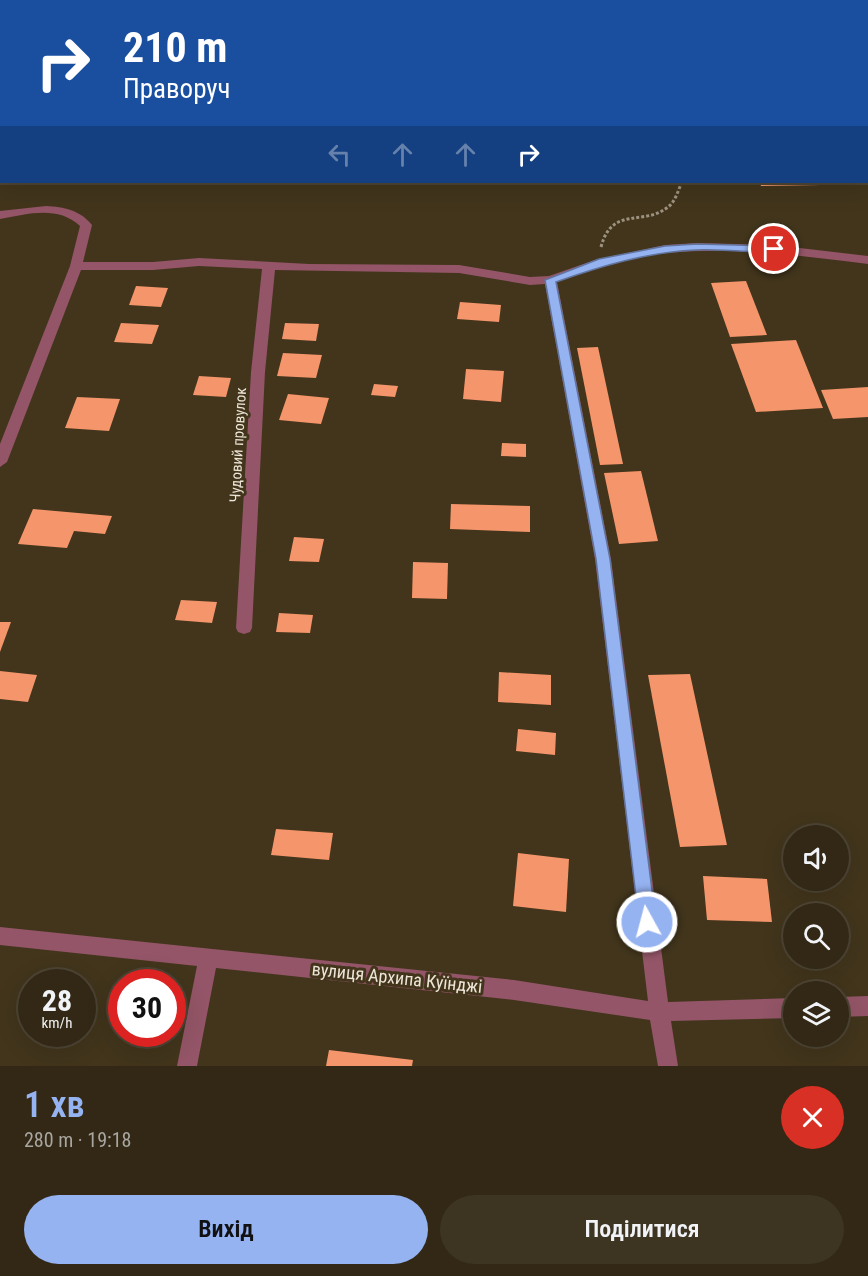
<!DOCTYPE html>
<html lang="uk">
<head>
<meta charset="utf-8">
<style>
  :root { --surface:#322815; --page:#3d3422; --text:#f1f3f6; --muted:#a8a6a0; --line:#4d4434; --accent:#95b2f1 }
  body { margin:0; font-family:"Roboto Condensed",sans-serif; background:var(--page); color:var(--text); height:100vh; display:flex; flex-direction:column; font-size:22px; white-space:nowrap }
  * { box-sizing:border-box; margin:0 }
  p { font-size:20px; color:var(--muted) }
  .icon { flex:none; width:33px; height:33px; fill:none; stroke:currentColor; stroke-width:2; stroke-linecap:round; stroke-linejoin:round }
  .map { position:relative; height:1066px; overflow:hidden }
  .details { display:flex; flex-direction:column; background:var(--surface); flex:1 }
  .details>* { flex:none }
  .guide { position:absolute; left:0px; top:0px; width:868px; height:183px; box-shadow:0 6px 24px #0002,0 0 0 2px var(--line); background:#1a4fa0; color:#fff; overflow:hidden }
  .fabs { position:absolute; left:783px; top:825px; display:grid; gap:12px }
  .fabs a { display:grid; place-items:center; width:66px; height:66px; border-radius:50%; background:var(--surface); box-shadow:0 6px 24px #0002,0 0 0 2px var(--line); font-size:30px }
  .speed { position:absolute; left:18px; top:969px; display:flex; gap:12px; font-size:30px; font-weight:700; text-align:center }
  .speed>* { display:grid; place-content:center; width:78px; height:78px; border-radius:50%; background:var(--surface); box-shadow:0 6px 24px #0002,0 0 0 2px var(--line); line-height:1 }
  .speed small { font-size:15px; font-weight:400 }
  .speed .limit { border:9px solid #d22; background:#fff; color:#111 }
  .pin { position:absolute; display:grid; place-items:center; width:51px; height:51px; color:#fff; margin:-26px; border:3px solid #fff; border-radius:50%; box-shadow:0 2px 6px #0007 }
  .me { position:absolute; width:66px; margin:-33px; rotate:353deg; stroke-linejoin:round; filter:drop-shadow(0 0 4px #0008) }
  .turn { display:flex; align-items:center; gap:21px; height:126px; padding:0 24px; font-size:27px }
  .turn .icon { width:78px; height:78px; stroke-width:2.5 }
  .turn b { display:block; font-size:42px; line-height:51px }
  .lanes { display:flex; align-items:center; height:57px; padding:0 24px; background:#0003; justify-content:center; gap:30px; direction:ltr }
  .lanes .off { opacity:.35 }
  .round { display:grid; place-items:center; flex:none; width:63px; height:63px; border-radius:32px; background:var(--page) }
  .summary { display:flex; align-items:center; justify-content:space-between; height:102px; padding:0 24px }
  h1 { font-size:36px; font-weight:600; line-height:45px; color:var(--accent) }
  .button { display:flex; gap:12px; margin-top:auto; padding:12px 24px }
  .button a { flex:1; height:69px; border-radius:36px; background:var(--accent); color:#111; font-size:24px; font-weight:600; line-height:69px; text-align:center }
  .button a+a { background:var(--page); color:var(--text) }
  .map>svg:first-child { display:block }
  .building { fill:#f5956b }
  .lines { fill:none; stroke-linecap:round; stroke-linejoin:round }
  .path { stroke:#9d927f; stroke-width:3; stroke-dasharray:3 2; stroke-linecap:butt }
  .street { fill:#935567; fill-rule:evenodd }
  .route { fill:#95b2f1; stroke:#61749d; stroke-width:1.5 }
  .labels { text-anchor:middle; stroke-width:6; stroke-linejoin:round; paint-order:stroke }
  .street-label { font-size:15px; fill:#ede5d7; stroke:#42351c }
  .near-street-label { font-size:18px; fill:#ede5d7; stroke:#42351c }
</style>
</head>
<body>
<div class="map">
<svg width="868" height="1066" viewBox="0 0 868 1066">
  <rect width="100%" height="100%" fill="#42351c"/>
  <g class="building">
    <polygon points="760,182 819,182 821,185 761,186"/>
    <polygon points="746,281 767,335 730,337 711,283"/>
    <polygon points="136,286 168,288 161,307 129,305"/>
    <polygon points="460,302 501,305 499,322 457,319"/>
    <polygon points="121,323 159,325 152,344 114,342"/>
    <polygon points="285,323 319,324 316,341 282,339"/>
    <polygon points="796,340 823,408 756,412 731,344"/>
    <polygon points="598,347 623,464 600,465 577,348"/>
    <polygon points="283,353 322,355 316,378 277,376"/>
    <polygon points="466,369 504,371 501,402 463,399"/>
    <polygon points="199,376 231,378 226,397 193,395"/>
    <polygon points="374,384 398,386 395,397 371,395"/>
    <polygon points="868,387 868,417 833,419 821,390"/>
    <polygon points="288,394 329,398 321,424 279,420"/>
    <polygon points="77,397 120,399 109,431 65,428"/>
    <polygon points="502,443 526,444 526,457 501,456"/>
    <polygon points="641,471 658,541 619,544 604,473"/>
    <polygon points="451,504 530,506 530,532 450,529"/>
    <polygon points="33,509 112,516 105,534 74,531 67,548 18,544"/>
    <polygon points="294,537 324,539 319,562 289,561"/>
    <polygon points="413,562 448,563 447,599 412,598"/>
    <polygon points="181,600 217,602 212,623 175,620"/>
    <polygon points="279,613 313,615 310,633 276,632"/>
    <polygon points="0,622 11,622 0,652"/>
    <polygon points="0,671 37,675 28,702 0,699"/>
    <polygon points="499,672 551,675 551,705 498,702"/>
    <polygon points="690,674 727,845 680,847 648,675"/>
    <polygon points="518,729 556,733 555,755 516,751"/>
    <polygon points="276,829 333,833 329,860 271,855"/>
    <polygon points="518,853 569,859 566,912 513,906"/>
    <polygon points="703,876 767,879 772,922 707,920"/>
    <polygon points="329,1050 413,1060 412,1066 326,1066"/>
  </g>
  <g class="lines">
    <g class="path">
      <polyline points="112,0 115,2"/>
      <path d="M601,247c11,-42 42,-20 67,-40 8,-6 10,-17 14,-25"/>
    </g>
    <g class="street">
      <polygon points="434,0 444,0 445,2 435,2"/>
      <polygon points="740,0 750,0 751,2 741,2"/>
      <rect x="867" y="34" width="1" height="6"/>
      <path d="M46,206c18,1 34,4 46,19l-9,37h70l46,-4 110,6 150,1 71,12 19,-1 46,-16 70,-15 32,-2 77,2 94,11v8c-66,-8 -134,-18 -201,-11 -38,3 -75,17 -110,29l54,277 57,443 126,-4v20l-123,3 7,45h-20l-8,-46 -136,-20 -298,-32 -19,98h-20l20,-100 -197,-21v-18l514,53 134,21 -53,-442 -50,-275 -15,1 -71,-12 -184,-3 -10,102 -13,256 -2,4 -6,2 -6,-2 -2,-4 15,-256 11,-103 -63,-3 -46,4h-72l-74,192 -7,5v-23l70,-178 10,-40c-22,-21 -53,-12 -80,-7v-8z"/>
      <polygon points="868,996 868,1016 838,1017 838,997"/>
    </g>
  </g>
  <path class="route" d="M697,244l77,2 6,3 -6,4c-26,-1 -52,-4 -78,-3 -48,2 -95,16 -140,32l54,277 46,363 -3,5 -6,3 -6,-3 -2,-5 -43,-363 -51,-279 54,-21 66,-13z"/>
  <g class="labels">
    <g class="street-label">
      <text transform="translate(238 445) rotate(-87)" y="5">Чудовий провулок</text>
    </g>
    <g class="near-street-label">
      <text transform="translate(397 978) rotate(6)" y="6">вулиця Архипа Куїнджі</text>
    </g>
  </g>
</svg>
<div class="fabs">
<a><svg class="icon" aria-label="sound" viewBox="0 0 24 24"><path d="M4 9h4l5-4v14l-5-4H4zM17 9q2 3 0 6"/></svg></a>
<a><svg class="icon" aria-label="search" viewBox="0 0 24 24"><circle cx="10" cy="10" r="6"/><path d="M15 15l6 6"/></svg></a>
<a><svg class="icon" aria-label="layers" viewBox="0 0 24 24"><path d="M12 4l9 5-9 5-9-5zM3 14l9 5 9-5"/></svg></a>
</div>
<div class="speed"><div>28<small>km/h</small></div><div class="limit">30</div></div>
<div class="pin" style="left:774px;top:249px;background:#d93025"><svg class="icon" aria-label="arrive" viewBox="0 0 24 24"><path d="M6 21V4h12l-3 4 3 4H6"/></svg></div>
<svg class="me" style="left:647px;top:922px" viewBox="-20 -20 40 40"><circle r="17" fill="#95b2f1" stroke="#fff" stroke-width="3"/><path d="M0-11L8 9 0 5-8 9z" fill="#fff"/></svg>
<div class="guide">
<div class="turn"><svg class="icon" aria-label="right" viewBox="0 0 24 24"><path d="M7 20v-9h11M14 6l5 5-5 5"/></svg><div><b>210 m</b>Праворуч</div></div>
<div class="lanes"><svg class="icon off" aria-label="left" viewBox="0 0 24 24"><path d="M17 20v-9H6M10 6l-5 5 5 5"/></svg><svg class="icon off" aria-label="ahead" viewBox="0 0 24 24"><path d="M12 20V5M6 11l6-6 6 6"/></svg><svg class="icon off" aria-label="ahead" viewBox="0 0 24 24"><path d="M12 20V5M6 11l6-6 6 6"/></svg><svg class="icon" aria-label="right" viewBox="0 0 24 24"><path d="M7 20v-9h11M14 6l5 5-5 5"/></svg></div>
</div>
</div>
<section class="details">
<div class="summary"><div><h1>1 хв</h1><p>280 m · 19:18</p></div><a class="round" style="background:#d93025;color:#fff"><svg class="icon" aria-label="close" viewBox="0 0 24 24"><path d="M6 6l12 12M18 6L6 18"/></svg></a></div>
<div class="button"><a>Вихід</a><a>Поділитися</a></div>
</section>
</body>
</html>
